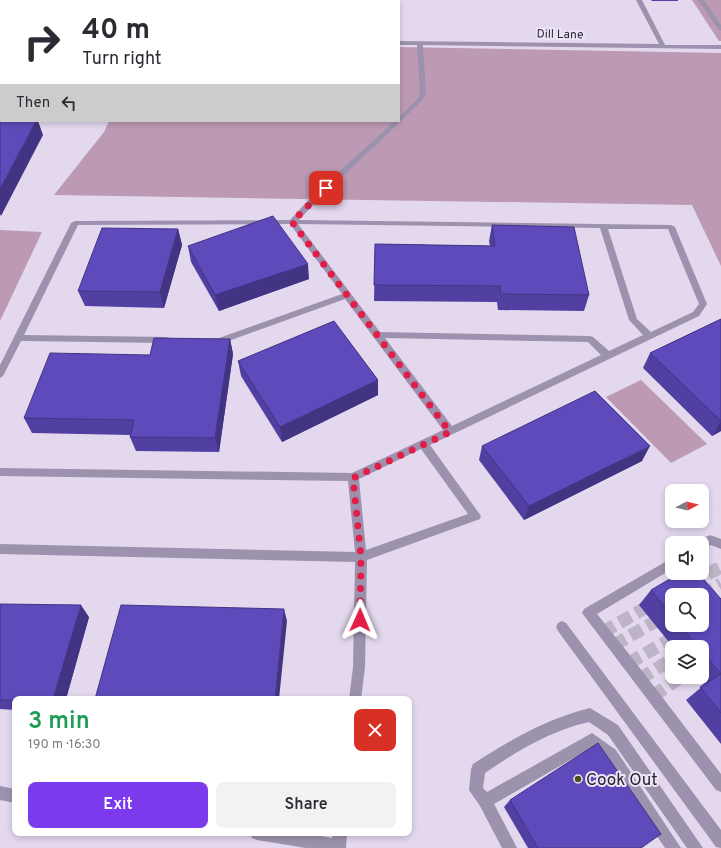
<!DOCTYPE html>
<html lang="en">
<head>
<meta charset="utf-8">
<style>
  :root { --surface:#fff; --page:#f2f2f3; --text:#2b2b33; --muted:#7c7c81; --accent:#7c3aed }
  body { margin:0; font-family:Overpass,sans-serif; background:var(--page); color:var(--text); height:100vh; display:flex; flex-direction:column; font-size:15px; white-space:nowrap }
  * { box-sizing:border-box; margin:0 }
  p { font-size:13px; color:var(--muted) }
  .icon { flex:none; width:22px; height:22px; fill:none; stroke:currentColor; stroke-width:2; stroke-linecap:round; stroke-linejoin:round }
  .map { position:relative; flex:1; overflow:hidden }
  .drawer { position:absolute; left:12px; top:696px; width:400px; height:140px; display:flex; flex-direction:column; background:var(--surface); border-radius:8px; box-shadow:0 2px 6px #0003 }
  .drawer>* { flex:none }
  .banner { position:absolute; left:0px; top:0px; width:400px; height:122px; box-shadow:0 2px 6px #0003; background:#fff; color:var(--text); overflow:hidden }
  .needle { width:26px; rotate:83deg }
  .controls { position:absolute; left:665px; top:484px; display:grid; gap:8px }
  .controls a { display:grid; place-items:center; width:44px; height:44px; border-radius:8px; background:var(--surface); box-shadow:0 2px 6px #0003; font-size:20px }
  .pin { position:absolute; display:grid; place-items:center; width:34px; height:34px; color:#fff; margin:-17px; border-radius:8px; box-shadow:0 2px 6px #0006 }
  .me { position:absolute; width:44px; margin:-22px; rotate:1deg; stroke-linejoin:round; filter:drop-shadow(0 0 3px #0008) }
  .turn { display:flex; align-items:center; gap:14px; height:84px; padding:0 16px; font-size:18px }
  .turn .icon { width:52px; height:52px; stroke-width:2.5 }
  .turn b { display:block; font-size:28px; line-height:34px }
  .then { display:flex; align-items:center; height:38px; padding:0 16px; background:#0003; gap:8px; font-size:15px }
  .round { display:grid; place-items:center; flex:none; width:42px; height:42px; border-radius:8px; background:var(--page) }
  .overview { display:flex; align-items:center; justify-content:space-between; height:68px; padding:0 16px }
  h1 { font-size:24px; font-weight:600; line-height:30px; color:#1e9e55 }
  .cta { display:flex; gap:8px; margin-top:auto; padding:8px 16px }
  .cta a { flex:1; height:46px; border-radius:8px; background:var(--accent); color:#fff; font-size:16px; font-weight:600; line-height:46px; text-align:center }
  .cta a+a { background:var(--page); color:var(--text) }
  .map>svg:first-child { display:block }
  .green { fill:#bc9ab3 }
  .lines { fill:none; stroke-linecap:round; stroke-linejoin:round }
  .minor-tunnel { stroke:#beb4c8; stroke-width:13; stroke-dasharray:13 6; stroke-linecap:butt }
  .minor { fill:#9c92ad; fill-rule:evenodd }
  .wall { fill:#5140a1; fill-rule:evenodd }
  .shaded-wall { fill:#423483 }
  .building { fill:#5e4abb; stroke:#423483 }
  .route { stroke:#e11d48; stroke-width:7; stroke-dasharray:0 12.6 }
  .poi-dot { fill:#4f4f20; stroke:#ede4f7; stroke-width:1.5 }
  .labels { text-anchor:middle; stroke-width:4; stroke-linejoin:round; paint-order:stroke }
  .far-street-label { font-size:12px; fill:#292632; stroke:#ede4f7 }
  .near-poi-label { font-size:17px; fill:#292632; stroke:#ede4f7; text-anchor:start }
</style>
</head>
<body>
<div class="map">
<svg width="721" height="848" viewBox="0 0 721 848">
  <rect width="100%" height="100%" fill="#e3d8ee"/>
  <g class="green">
    <polygon points="692,0 721,0 721,41 719,41"/>
    <polygon points="399,47 721,53 721,266 692,205 54,195 104,132 109,121 399,121"/>
    <polygon points="0,230 42,232 0,321"/>
    <polygon points="641,380 707,444 671,463 606,397"/>
  </g>
  <g class="lines">
    <g class="minor-tunnel">
      <polyline points="691,583 721,567"/>
      <polyline points="702,595 721,584"/>
      <polyline points="603,632 654,603"/>
      <polyline points="614,645 672,612"/>
      <polyline points="629,663 695,625"/>
      <polyline points="640,679 672,659"/>
      <polyline points="653,696 681,677"/>
    </g>
    <g class="minor">
      <polygon points="33,0 39,0 40,1 34,1"/>
      <rect x="371" y="0" width="6" height="1"/>
      <path d="M636,0h6l23,45h56v4l-298,-4 3,48 -4,8 -103,98 -20,21 372,5 4,2 32,77 -8,12 -269,129 51,71 -1,3 -113,41 -2,107 -4,32h-12l4,-32 2,-105 -355,-8v-10l355,8 -7,-71 -348,-5v-8l352,5 91,-43 -98,-131 -122,44h-13l-2,-2 2,-2 9,-1 123,-44 -52,-70 -212,1 -54,110 143,2 5,3 -5,3 -146,-2 -18,35 -3,2v-13l71,-142 4,-2 215,-1 23,-25 82,-74h4v-4l18,-18 3,-6 -3,-48h-18v-4l260,3zM298,224l302,4 29,92 14,15 -34,16 -16,-14 -3,-1 -210,-4zM608,229h60l31,75 -6,8 -42,20 -14,-13zM385,338l203,4 13,13 -149,71zM421,449l47,65 -102,36 -7,-71z"/>
      <polygon points="698,0 704,0 721,25 721,31 719,30"/>
      <rect x="0" y="111" width="1" height="4"/>
      <polygon points="710,535 721,539 721,549 711,545 702,550 702,543 697,543 698,541"/>
      <polygon points="672,558 672,569 597,614 633,659 721,774 721,792 716,790 582,613 584,609"/>
      <polygon points="562,621 566,623 721,830 721,848 716,847 558,631 556,627 558,623"/>
      <path d="M590,708l28,17 85,123h-16l-79,-113 -19,-13c-39,9 -72,29 -104,51l-2,15 4,4 105,-59 24,17 65,98h-16l-59,-88 -15,-12 -97,56 23,44h-15l-22,-42 -11,-16 2,-21 2,-5c37,-24 73,-45 117,-56z"/>
      <polygon points="0,786 15,789 15,803 0,800"/>
      <polygon points="250,833 303,833 332,838 333,833 347,833 346,848 306,848 257,840 252,838"/>
    </g>
  </g>
  <g class="wall">
    <polygon points="651,0 678,0 678,1 652,1"/>
    <polygon points="492,225 589,295 584,311 498,310 497,302 374,301 375,244 490,246 489,241"/>
    <polygon points="178,229 182,245 164,308 85,306 78,291"/>
    <polygon points="188,246 309,279 219,311 191,262"/>
    <polygon points="721,319 721,431 712,436 643,368 650,353"/>
    <polygon points="230,339 233,354 219,452 136,451 130,437 130,435 32,433 24,418 150,355"/>
    <polygon points="238,361 378,380 378,395 282,442 241,376"/>
    <polygon points="482,446 642,461 524,520 479,460"/>
    <path d="M651,590l70,9v145l-35,-44 18,-15 -7,-8h5v-30h-29l-34,-42zM672,595l30,30h-30z"/>
    <polygon points="0,604 89,617 66,699 15,699 15,710 0,709"/>
    <polygon points="510,800 641,848 528,848 504,807"/>
  </g>
  <g class="shaded-wall">
    <polygon points="36,121 38,121 43,135 1,216 0,214 0,189"/>
    <polygon points="178,229 182,245 164,308 160,292"/>
    <polygon points="308,264 309,279 219,311 215,295"/>
    <polygon points="230,339 233,354 219,452 215,438"/>
    <polygon points="378,380 378,395 282,442 280,427"/>
    <polygon points="721,421 721,431 712,436"/>
    <polygon points="650,446 642,461 524,520 529,506"/>
    <polygon points="81,605 89,617 66,699 53,699"/>
    <polygon points="284,609 287,621 279,699 275,699"/>
  </g>
  <g class="building">
    <rect x="307" y="0" width="30" height="1"/>
    <polygon points="0,119 1,119 1,121 36,121 0,189"/>
    <polygon points="273,216 308,264 215,295 188,246"/>
    <polygon points="492,225 574,227 589,295 501,294 500,286 374,285 375,244 495,246"/>
    <polygon points="102,228 178,229 160,292 78,291"/>
    <polygon points="721,319 721,421 650,353"/>
    <polygon points="334,321 378,380 280,427 238,361"/>
    <polygon points="154,338 230,339 215,438 130,437 134,420 24,418 50,353 150,355"/>
    <polygon points="595,391 650,446 529,506 482,446"/>
    <polygon points="680,573 698,573 721,599 721,713 700,687 721,674 702,652 702,647 698,647 680,625 702,625 702,595 672,595 672,616 651,590"/>
    <polygon points="0,604 81,605 53,699 15,699 15,700 0,700"/>
    <polygon points="121,605 284,609 275,699 95,699"/>
    <polygon points="598,743 661,834 641,848 538,848 510,800"/>
  </g>
  <g class="lines">
    <polyline class="route" points="326,188 292,222 450,432 353,478 361,557 360,620"/>
  </g>
  <circle class="poi-dot" cx="578" cy="779" r="4"/>
  <g class="labels">
    <g class="far-street-label">
      <text transform="translate(560 34) rotate(1)" y="4">Dill Lane</text>
    </g>
    <g class="near-poi-label">
      <text x="586" y="785">Cook Out</text>
    </g>
  </g>
</svg>
<div class="controls">
<a><svg class="needle" viewBox="-14 -14 28 28"><path d="M0-13l5 13h-10z" fill="#e53935"/><path d="M0 13l5-13h-10z" fill="#7c7c81"/></svg></a>
<a><svg class="icon" aria-label="sound" viewBox="0 0 24 24"><path d="M4 9h4l5-4v14l-5-4H4zM17 9q2 3 0 6"/></svg></a>
<a><svg class="icon" aria-label="search" viewBox="0 0 24 24"><circle cx="10" cy="10" r="6"/><path d="M15 15l6 6"/></svg></a>
<a><svg class="icon" aria-label="layers" viewBox="0 0 24 24"><path d="M12 4l9 5-9 5-9-5zM3 14l9 5 9-5"/></svg></a>
</div>
<div class="pin" style="left:326px;top:188px;background:#d93025"><svg class="icon" aria-label="arrive" viewBox="0 0 24 24"><path d="M6 21V4h12l-3 4 3 4H6"/></svg></div>
<svg class="me" style="left:360px;top:620px" viewBox="-20 -20 40 40"><path d="M0-17L14 15 0 8-14 15z" fill="#e11d48" stroke="#fff" stroke-width="4"/></svg>
<div class="banner">
<div class="turn"><svg class="icon" aria-label="right" viewBox="0 0 24 24"><path d="M7 20v-9h11M14 6l5 5-5 5"/></svg><div><b>40 m</b>Turn right</div></div>
<div class="then">Then<svg class="icon" aria-label="left" viewBox="0 0 24 24"><path d="M17 20v-9H6M10 6l-5 5 5 5"/></svg></div>
</div>
<section class="drawer">
<div class="overview"><div><h1>3 min</h1><p>190 m · 16:30</p></div><a class="round" style="background:#d93025;color:#fff"><svg class="icon" aria-label="close" viewBox="0 0 24 24"><path d="M6 6l12 12M18 6L6 18"/></svg></a></div>
<div class="cta"><a>Exit</a><a>Share</a></div>
</section>
</div>
</body>
</html>
